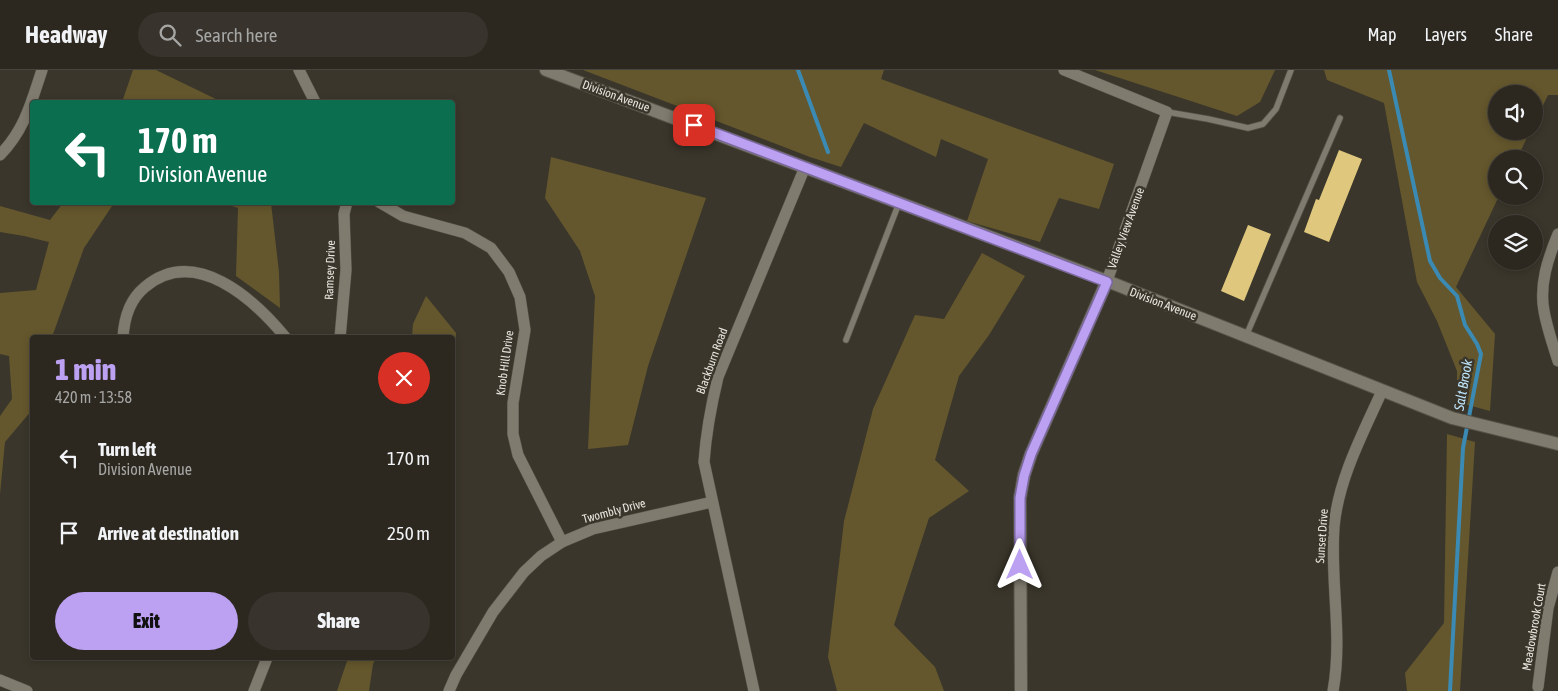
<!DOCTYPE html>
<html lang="en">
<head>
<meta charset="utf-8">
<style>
  :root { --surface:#2c2820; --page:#38342d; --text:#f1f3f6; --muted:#a6a6a5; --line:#48443e; --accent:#bca0f2 }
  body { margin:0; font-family:"Asap Condensed",sans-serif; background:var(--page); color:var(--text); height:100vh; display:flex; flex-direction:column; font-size:19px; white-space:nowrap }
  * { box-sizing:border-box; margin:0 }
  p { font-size:16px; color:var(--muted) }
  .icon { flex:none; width:28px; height:28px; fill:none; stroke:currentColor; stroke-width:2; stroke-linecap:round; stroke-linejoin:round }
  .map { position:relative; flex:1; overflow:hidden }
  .details { position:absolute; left:30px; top:265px; width:425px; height:325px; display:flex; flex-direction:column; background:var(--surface); border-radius:5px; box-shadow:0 2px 8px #0003,0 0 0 1px var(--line) }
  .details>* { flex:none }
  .guide { position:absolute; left:30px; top:30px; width:425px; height:105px; border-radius:5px; box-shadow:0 2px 8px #0003,0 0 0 1px var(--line); background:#0b6e4f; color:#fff; overflow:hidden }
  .fabs { position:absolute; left:1488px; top:15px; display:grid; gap:10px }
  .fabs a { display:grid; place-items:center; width:55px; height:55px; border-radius:50%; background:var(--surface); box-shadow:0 2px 8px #0003,0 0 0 1px var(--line); font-size:25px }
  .pin { position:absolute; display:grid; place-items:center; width:42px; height:42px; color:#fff; margin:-21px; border-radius:10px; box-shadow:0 2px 8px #0006 }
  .me { position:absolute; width:55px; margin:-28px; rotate:0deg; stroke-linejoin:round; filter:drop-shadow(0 0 4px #0008) }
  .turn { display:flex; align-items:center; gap:18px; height:105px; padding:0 25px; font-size:22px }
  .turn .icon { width:65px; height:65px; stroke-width:2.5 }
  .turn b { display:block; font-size:35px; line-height:42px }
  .round { display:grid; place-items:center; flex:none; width:52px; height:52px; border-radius:26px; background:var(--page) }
  .headline { display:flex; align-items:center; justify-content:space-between; height:85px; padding:0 25px }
  h1 { font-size:30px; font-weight:800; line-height:38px; color:var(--accent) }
  .cta { display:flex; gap:10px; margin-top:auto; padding:10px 25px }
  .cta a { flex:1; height:58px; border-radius:30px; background:var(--accent); color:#111; font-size:20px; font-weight:800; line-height:58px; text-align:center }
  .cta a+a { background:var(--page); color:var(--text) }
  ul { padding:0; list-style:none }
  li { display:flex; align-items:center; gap:15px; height:75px; padding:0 25px }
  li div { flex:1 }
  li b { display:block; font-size:19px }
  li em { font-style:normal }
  header { display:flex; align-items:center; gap:30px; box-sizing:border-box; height:70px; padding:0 25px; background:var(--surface); border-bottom:1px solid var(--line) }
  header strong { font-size:24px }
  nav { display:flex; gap:28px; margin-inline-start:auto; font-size:18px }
  .search { width:350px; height:45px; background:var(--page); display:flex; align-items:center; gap:12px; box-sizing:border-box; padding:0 18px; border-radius:28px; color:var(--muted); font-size:19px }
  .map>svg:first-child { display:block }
  .green { fill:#64572d }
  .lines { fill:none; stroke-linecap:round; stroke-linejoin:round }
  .stream { stroke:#3a8ab3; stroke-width:4 }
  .building { fill:#dfc87d }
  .service-casing { stroke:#555248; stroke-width:7 }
  .minor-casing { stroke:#555248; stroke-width:12 }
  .tertiary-casing { stroke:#555248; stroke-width:14 }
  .service { stroke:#7f7b6e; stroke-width:5.5 }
  .minor { stroke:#7f7b6e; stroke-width:11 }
  .tertiary { stroke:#7f7b6e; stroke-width:12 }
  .route-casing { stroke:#7a689d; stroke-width:12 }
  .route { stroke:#bca0f2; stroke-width:9 }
  .labels { text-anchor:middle; stroke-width:5; stroke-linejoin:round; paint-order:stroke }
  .street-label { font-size:12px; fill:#e8e6df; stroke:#3a362b }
  .water-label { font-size:14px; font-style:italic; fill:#bee5fc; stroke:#3a362b }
</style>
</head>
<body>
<header>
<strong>Headway</strong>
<div class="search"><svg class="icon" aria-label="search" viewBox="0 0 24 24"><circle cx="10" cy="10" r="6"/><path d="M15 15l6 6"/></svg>Search here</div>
<nav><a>Map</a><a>Layers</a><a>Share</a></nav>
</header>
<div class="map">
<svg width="1558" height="621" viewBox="0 0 1558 621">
  <rect width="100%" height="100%" fill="#3a362b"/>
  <g class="green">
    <polygon points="133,0 156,0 222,32 122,32"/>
    <polygon points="583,0 884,0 881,9 1114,94 1099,139 1059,128 1040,172 967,151 988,89 941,69 936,87 864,53 841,97 810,87"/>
    <polygon points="1095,0 1275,0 1260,32 1237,46"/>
    <polygon points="1324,0 1558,0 1558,25 1548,25 1534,54 1534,24 1496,24 1496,61 1530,61 1517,89 1496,89 1496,126 1499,126 1456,217 1495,264 1490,341 1457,332 1457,301 1437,251 1417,212 1384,33 1327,10"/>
    <polygon points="551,87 706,128 648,296 628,375 588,379 595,226 580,181 545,128"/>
    <polygon points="63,133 114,133 84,178 52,267 32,268 32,340 5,372 0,424 0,346 12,329 9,286 0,284 0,223 36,220 49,172 24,166 0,162 0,136 50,150"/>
    <polygon points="223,133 271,133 279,202 280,238 236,206 238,138"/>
    <polygon points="982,183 1025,206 989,265 959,306 935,390 969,421 929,448 894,555 935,597 944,621 837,621 828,587 844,451 873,339 915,245 944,249"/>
    <polygon points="426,226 456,263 453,307 452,268 412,267 413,254"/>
    <polygon points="1447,364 1475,372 1460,621 1407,621 1405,603 1444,553"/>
    <polygon points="348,588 376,588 373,594 369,621 337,621"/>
  </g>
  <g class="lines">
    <g class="stream">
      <polyline points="798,0 828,82"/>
      <polyline points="1389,0 1430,191 1440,208 1457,226 1465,255 1477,274 1481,284 1463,378 1450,621"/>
    </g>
  </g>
  <g class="building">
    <polygon points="1339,80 1362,89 1329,172 1304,162 1316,129 1319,130"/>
    <polygon points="1248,155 1271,164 1244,231 1221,221"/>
  </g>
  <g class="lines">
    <g class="service-casing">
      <g id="service">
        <polyline points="1167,42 1208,49 1248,58 1263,54 1276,39 1291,0"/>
        <polyline points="1246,266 1340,48"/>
        <polyline points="846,270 899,133"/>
      </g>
    </g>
    <g class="minor-casing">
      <g id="minor">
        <polyline points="299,0 315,32"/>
        <polyline points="1064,0 1167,42 1107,211"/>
        <path d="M0,85c25,-26 31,-52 42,-85"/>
        <polyline points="379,132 403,146 465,163 491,178 509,202 520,227 525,260 513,333 513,364 518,385 562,472"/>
        <path d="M1558,164c-10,24 -19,51 -14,77 3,17 9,34 14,50"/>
        <path d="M123,268c1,-20 6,-38 22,-51 50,-42 109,12 141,51"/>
        <polyline points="340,268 346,200 344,144 347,132"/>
        <polyline points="0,610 27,621"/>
        <polyline points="1538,617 1548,538 1558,502"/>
        <polyline points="254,621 267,588"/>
        <polyline points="449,621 456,605 493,542 524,502 541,486 562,472 593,459 712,432"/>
        <path d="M754,621l-50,-229c2,-29 7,-56 14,-85l87,-210"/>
        <path d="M1333,621c10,-55 -3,-109 1,-164 4,-47 29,-94 48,-136"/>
      </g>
    </g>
    <g class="tertiary-casing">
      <g id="tertiary">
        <polyline points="546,0 1107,211 1452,348 1558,374"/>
        <polyline points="1021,621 1020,428 1024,405 1031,384 1107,211"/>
      </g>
    </g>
    <use href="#service" class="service"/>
    <use href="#minor" class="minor"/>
    <use href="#tertiary" class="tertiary"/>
  </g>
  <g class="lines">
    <g class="route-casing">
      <polyline id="route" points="694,55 1107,212 1031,384 1024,406 1020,428 1020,495"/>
    </g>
    <use href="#route" class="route"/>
  </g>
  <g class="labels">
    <g class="street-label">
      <text transform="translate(616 26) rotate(20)" y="4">Division Avenue</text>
      <text transform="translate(1126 158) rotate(-70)" y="4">Valley View Avenue</text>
      <text transform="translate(330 200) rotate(-88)" y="4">Ramsey Drive</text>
      <text transform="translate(1163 234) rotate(21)" y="4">Division Avenue</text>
      <text transform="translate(712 291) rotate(-70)" y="4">Blackburn Road</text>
      <text transform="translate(505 293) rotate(-82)" y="4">Knob Hill Drive</text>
      <text transform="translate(614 441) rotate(-15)" y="4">Twombly Drive</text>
      <text transform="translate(1322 466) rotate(-86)" y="4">Sunset Drive</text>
      <text transform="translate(1534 557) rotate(-80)" y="4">Meadowbrook Court</text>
    </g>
    <g class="water-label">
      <text transform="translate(1463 315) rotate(-80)" y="5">Salt Brook</text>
    </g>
  </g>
</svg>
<div class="fabs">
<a><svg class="icon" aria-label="sound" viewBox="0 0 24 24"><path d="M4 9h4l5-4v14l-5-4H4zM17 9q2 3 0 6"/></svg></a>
<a><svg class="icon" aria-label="search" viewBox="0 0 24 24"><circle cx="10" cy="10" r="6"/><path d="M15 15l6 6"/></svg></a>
<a><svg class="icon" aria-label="layers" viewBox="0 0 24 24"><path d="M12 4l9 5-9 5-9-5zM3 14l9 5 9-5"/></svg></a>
</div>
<div class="pin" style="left:694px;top:55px;background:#d93025"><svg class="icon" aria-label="arrive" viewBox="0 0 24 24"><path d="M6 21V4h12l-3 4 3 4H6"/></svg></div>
<svg class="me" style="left:1020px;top:495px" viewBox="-20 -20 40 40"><path d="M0-17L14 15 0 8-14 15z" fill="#bca0f2" stroke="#fff" stroke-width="4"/></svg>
<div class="guide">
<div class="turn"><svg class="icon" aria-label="left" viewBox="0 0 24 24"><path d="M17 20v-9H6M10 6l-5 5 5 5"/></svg><div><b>170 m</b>Division Avenue</div></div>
</div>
<section class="details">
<div class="headline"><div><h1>1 min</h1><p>420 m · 13:58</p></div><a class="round" style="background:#d93025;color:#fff"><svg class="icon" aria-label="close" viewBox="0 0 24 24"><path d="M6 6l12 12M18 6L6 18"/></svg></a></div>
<ul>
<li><svg class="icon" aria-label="left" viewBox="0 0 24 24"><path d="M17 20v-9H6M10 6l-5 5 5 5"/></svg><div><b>Turn left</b><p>Division Avenue</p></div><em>170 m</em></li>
<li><svg class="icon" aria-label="arrive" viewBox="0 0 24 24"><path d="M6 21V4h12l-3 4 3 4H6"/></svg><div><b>Arrive at destination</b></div><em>250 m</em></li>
</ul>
<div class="cta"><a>Exit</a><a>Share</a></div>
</section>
</div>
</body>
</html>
